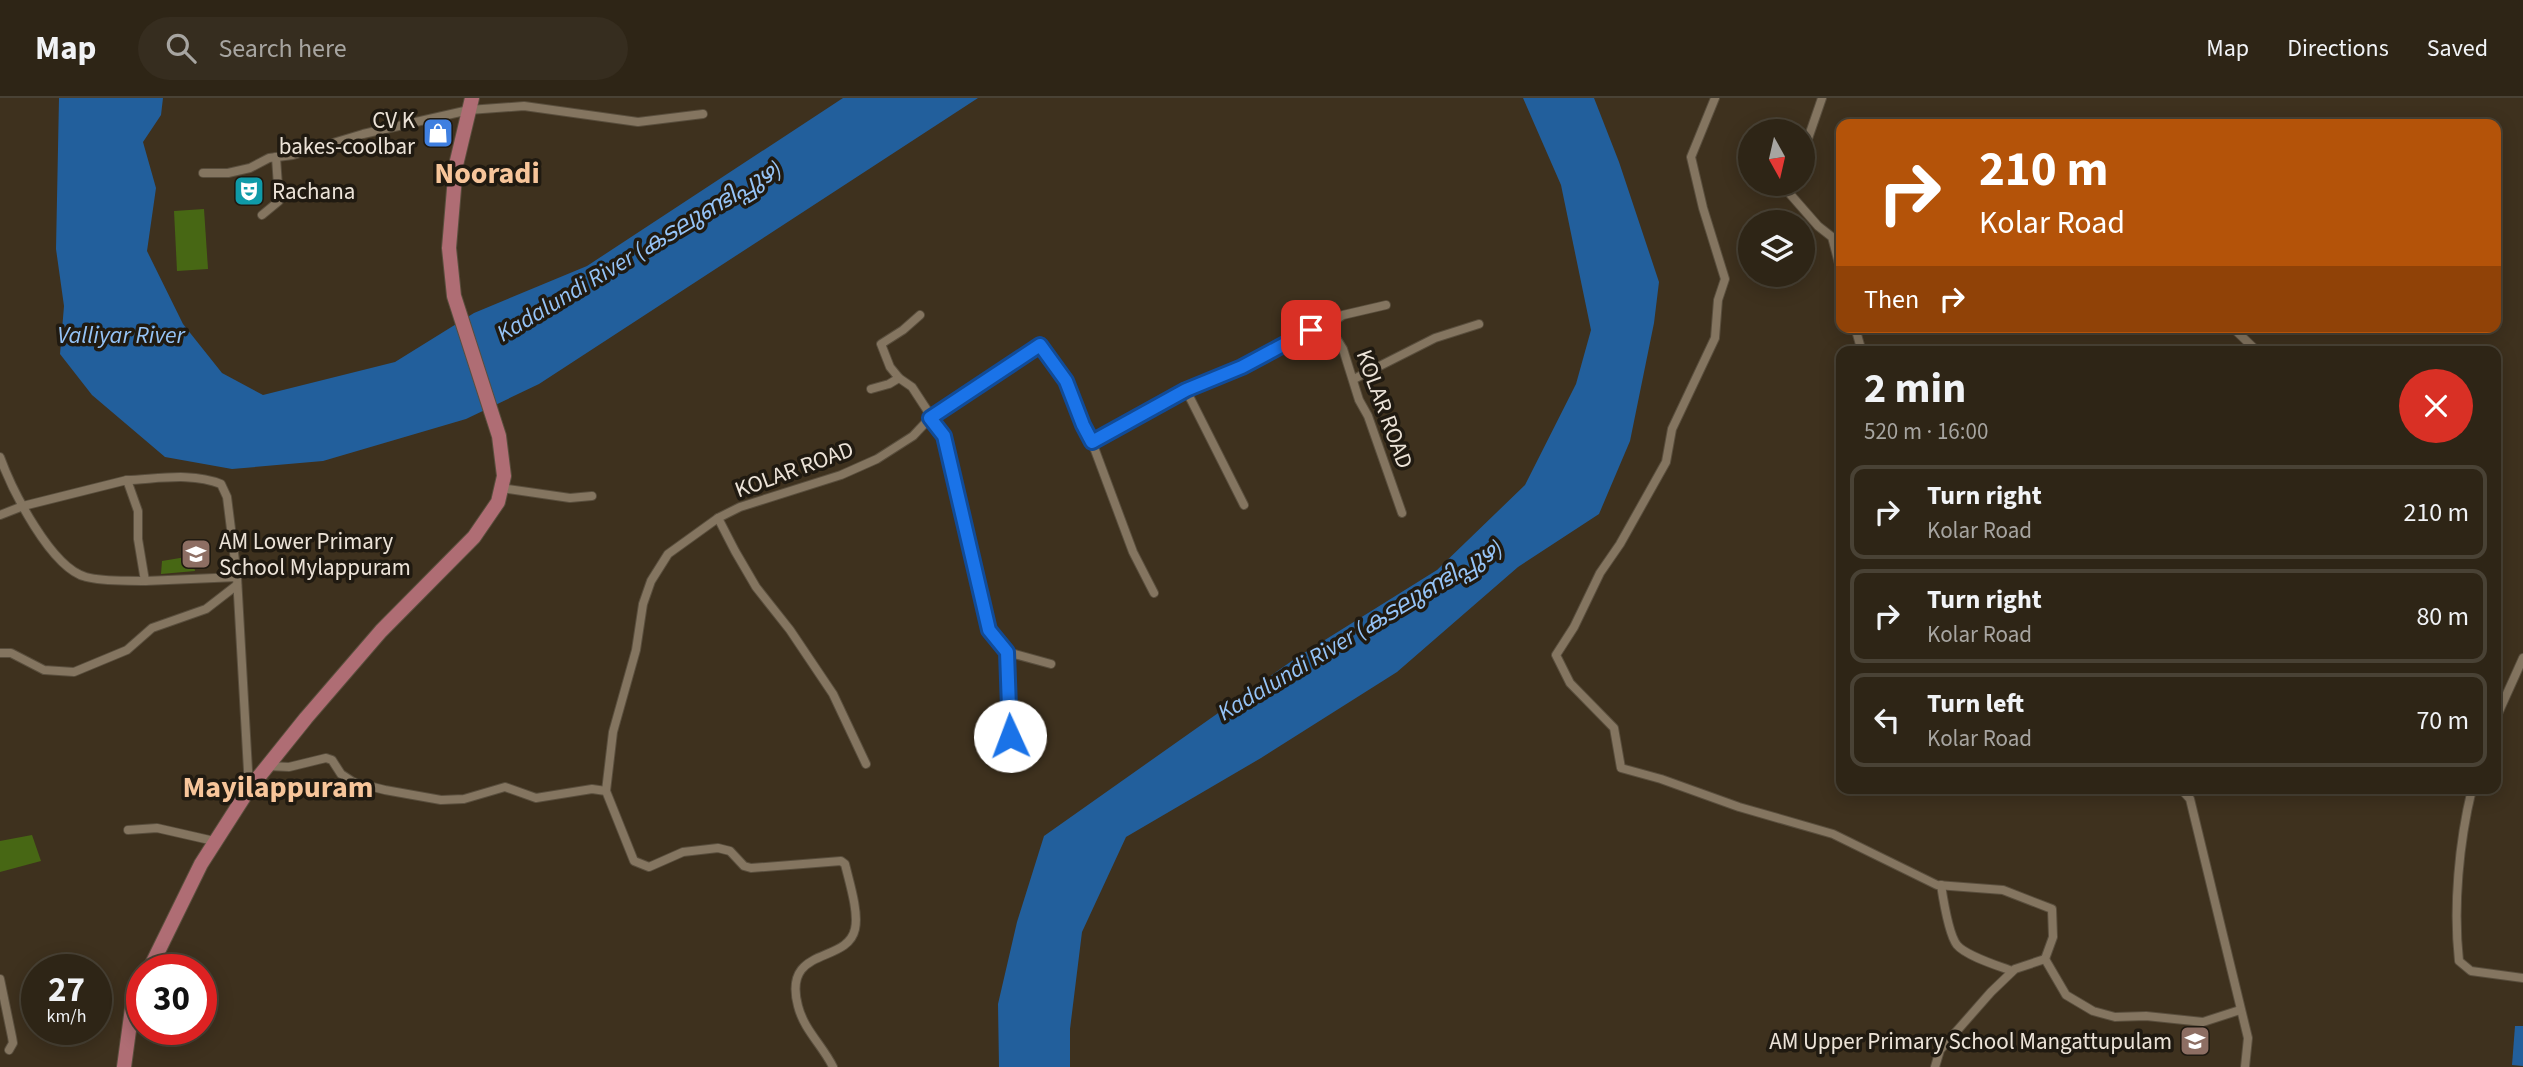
<!DOCTYPE html>
<html lang="en">
<head>
<meta charset="utf-8">
<style>
  :root { --surface:#2e2516; --page:#362d1f; --text:#f1f3f6; --muted:#a7a5a1; --line:#494235 }
  body { margin:0; font-family:"Source Sans 3","Noto Sans Malayalam",sans-serif; background:var(--page); color:var(--text); height:100vh; display:flex; flex-direction:column; font-size:26px; white-space:nowrap }
  * { box-sizing:border-box; margin:0 }
  p { font-size:23px; color:var(--muted) }
  .icon { flex:none; width:38px; height:38px; fill:none; stroke:currentColor; stroke-width:2; stroke-linecap:round; stroke-linejoin:round }
  .map { position:relative; flex:1; overflow:hidden }
  .side { position:absolute; left:1836px; top:248px; width:665px; height:448px; display:flex; flex-direction:column; background:var(--surface); border-radius:14px; box-shadow:0 4px 18px #0003,0 0 0 2px var(--line) }
  .side>* { flex:none }
  .top-card { position:absolute; left:1836px; top:21px; width:665px; height:214px; border-radius:14px; box-shadow:0 4px 18px #0003,0 0 0 2px var(--line); background:#b45309; color:#fff; overflow:hidden }
  .needle { width:46px; rotate:172deg }
  .buttons { position:absolute; left:1738px; top:21px; display:grid; gap:14px }
  .buttons a { display:grid; place-items:center; width:77px; height:77px; border-radius:50%; background:var(--surface); box-shadow:0 4px 18px #0003,0 0 0 2px var(--line); font-size:35px }
  .speed { position:absolute; left:21px; top:856px; display:flex; gap:14px; font-size:35px; font-weight:700; text-align:center }
  .speed>* { display:grid; place-content:center; width:91px; height:91px; border-radius:50%; background:var(--surface); box-shadow:0 4px 18px #0003,0 0 0 2px var(--line); line-height:1 }
  .speed small { font-size:18px; font-weight:400 }
  .speed .limit { border:10px solid #d22; background:#fff; color:#111 }
  .pin { position:absolute; display:grid; place-items:center; width:60px; height:60px; color:#fff; margin:-30px; border-radius:14px; box-shadow:0 4px 10px #0006 }
  .me { position:absolute; width:77px; margin:-38px; rotate:358deg; stroke-linejoin:round; filter:drop-shadow(0 0 5px #0008) }
  .turn { display:flex; align-items:center; gap:24px; height:147px; padding:0 28px; font-size:32px }
  .turn .icon { width:91px; height:91px; stroke-width:2.5 }
  .turn b { display:block; font-size:49px; line-height:60px }
  .then { display:flex; align-items:center; height:66px; padding:0 28px; background:#0003; gap:14px; font-size:26px }
  .round { display:grid; place-items:center; flex:none; width:74px; height:74px; border-radius:37px; background:var(--page) }
  .headline { display:flex; align-items:center; justify-content:space-between; height:119px; padding:0 28px }
  h1 { font-size:42px; font-weight:700; line-height:52px }
  ul { padding:0; list-style:none }
  li { display:flex; align-items:center; gap:21px; height:94px; margin:0 14px 10px; padding:0 14px; border:4px solid var(--line); border-radius:14px }
  li div { flex:1 }
  li b { display:block; font-size:26px }
  li em { font-style:normal }
  header { display:flex; align-items:center; gap:42px; box-sizing:border-box; height:98px; padding:0 35px; background:var(--surface); border-bottom:2px solid var(--line) }
  header strong { font-size:33px }
  nav { display:flex; gap:38px; margin-inline-start:auto; font-size:24px }
  .search { width:490px; height:63px; background:var(--page); display:flex; align-items:center; gap:18px; box-sizing:border-box; padding:0 24px; border-radius:38px; color:var(--muted); font-size:26px }
  .map>svg:first-child { display:block }
  .green { fill:#476714 }
  .water { fill:#225f9c }
  .lines { fill:none; stroke-linecap:round; stroke-linejoin:round }
  .street-casing { stroke:#594e3d; stroke-width:10 }
  .primary-casing { stroke:#594e3d; stroke-width:16 }
  .street { stroke:#847560; stroke-width:8 }
  .primary { stroke:#af6d74; stroke-width:14 }
  .route-casing { stroke:#114b97; stroke-width:18 }
  .route { stroke:#1a73e8; stroke-width:12 }
  .labels { text-anchor:middle; stroke-width:7; stroke-linejoin:round; paint-order:stroke }
  .poi-label { font-size:23px; fill:#ece3d8; stroke:#201a11; text-anchor:end }
  .street-label { font-size:23px; fill:#ece3d8; stroke:#201a11 }
  .water-label { font-size:24px; font-style:italic; fill:#95c3f6; stroke:#201a11 }
  .district-label { font-size:30px; font-weight:bold; fill:#f7c59a; stroke:#201a11 }
</style>
</head>
<body>
<header>
<strong>Map</strong>
<div class="search"><svg class="icon" aria-label="search" viewBox="0 0 24 24"><circle cx="10" cy="10" r="6"/><path d="M15 15l6 6"/></svg>Search here</div>
<nav><a>Map</a><a>Directions</a><a>Saved</a></nav>
</header>
<div class="map">
<svg width="2523" height="969" viewBox="0 0 2523 969">
  <rect width="100%" height="100%" fill="#3e311e"/>
  <g class="green">
    <polygon points="204,111 208,171 177,173 174,113"/>
    <polygon points="192,458 195,473 161,476 162,463"/>
    <polygon points="32,737 41,763 0,774 0,743"/>
  </g>
  <g class="water">
    <polygon points="59,0 163,0 161,17 143,44 156,90 147,153 183,226 222,275 263,297 395,264 474,215 587,168 843,0 978,0 539,286 466,321 323,363 232,371 165,359 92,297 60,256 64,208 56,151"/>
    <polygon points="1523,0 1594,0 1619,64 1659,184 1654,225 1630,343 1599,416 1518,469 1397,574 1261,660 1126,739 1082,834 1070,931 1070,969 999,969 998,906 1017,824 1044,738 1296,560 1437,472 1525,387 1576,286 1591,232 1561,87"/>
    <polygon points="2515,928 2523,928 2523,968 2512,967"/>
  </g>
  <g class="lines">
    <g class="street-casing">
      <g id="street">
        <polyline points="1715,0 1691,59 1703,110 1725,181 1718,202 1715,240 1672,331 1666,364 1620,446 1600,475 1574,529 1556,557 1570,585 1614,630 1621,670 1661,681 1739,709 1833,736 1937,787 2003,792 2052,811 2053,839 2045,861"/>
        <polyline points="1802,58 1822,0"/>
        <polyline points="203,75 228,75 250,70 269,60 293,57 363,36 469,12 524,8 638,24 703,16"/>
        <polyline points="1793,86 1790,96 1818,128 1832,139 1841,173"/>
        <polyline points="262,117 279,103 276,59"/>
        <polyline points="920,217 903,232 881,246 890,269 899,280 912,289 944,338 989,532 1007,554 1051,566"/>
        <polyline points="1328,227 1343,217 1386,207"/>
        <polyline points="1855,229 1862,254"/>
        <polyline points="2232,229 2258,254"/>
        <polyline points="1354,281 1435,240 1479,226"/>
        <polyline points="871,291 889,286 899,280"/>
        <polyline points="1186,292 1244,407"/>
        <polyline points="1092,344 1133,454 1154,495"/>
        <path d="M0,359c12,33 51,111 86,120 18,5 41,3 59,4"/>
        <path d="M127,382c30,-1 65,-8 94,4l6,13 10,80"/>
        <polyline points="501,390 570,400 592,398"/>
        <polyline points="0,417 23,408 127,382 138,413 138,441 145,483 237,479 249,690"/>
        <polyline points="718,420 735,453 756,489 790,532 833,596 866,666"/>
        <polyline points="1007,554 1010,638"/>
        <polyline points="0,555 11,555 44,572 74,574 127,552 152,530 206,511 237,487"/>
        <polyline points="2496,620 2523,560"/>
        <path d="M268,668l21,1 37,-9 6,2 9,14 12,8 32,8 56,10 23,-1 41,-12 31,11 56,-9 14,2 28,70 15,6 34,-15 35,-4 12,3 14,15 7,2 90,-7 4,3c4,17 14,48 10,65 -8,36 -73,16 -57,77 6,24 25,40 35,61"/>
        <polyline points="2181,691 2190,701 2248,940 2245,969"/>
        <path d="M2472,691c-13,53 -19,118 -13,172l12,10 52,7"/>
        <polyline points="606,693 613,634 636,552 643,506 651,483 668,456 718,420 740,409 841,377 877,361 913,338 930,320 969,292 1040,247 1066,283 1083,327 1092,344 1186,292 1242,269 1311,232 1328,227 1343,251 1359,302 1368,318 1402,415"/>
        <polyline points="128,732 157,730 214,743"/>
        <path d="M1941,787c2,13 8,50 16,60 9,11 42,21 55,26"/>
        <polyline points="2045,861 2066,897 2093,913 2115,919 2146,918 2203,924 2240,912"/>
        <polyline points="0,881 12,939 13,945 9,952"/>
        <polyline points="1935,969 1940,952 1991,894 2015,871 2045,861"/>
      </g>
    </g>
    <g class="primary-casing">
      <g id="primary">
        <polyline points="149,872 201,766 249,691 306,620 381,533 474,439 498,404 504,378 499,338 454,198 449,150 456,67 472,0"/>
        <polyline points="124,969 133,903 142,885"/>
      </g>
    </g>
    <use href="#street" class="street"/>
    <use href="#primary" class="primary"/>
  </g>
  <g class="lines">
    <g class="route-casing">
      <polyline id="route" points="1010,638 1007,554 989,532 944,338 930,320 1040,247 1066,283 1083,327 1092,344 1186,292 1242,269 1311,232"/>
    </g>
    <use href="#route" class="route"/>
  </g>
  <defs>
    <g id="shop-square" transform="scale(1.575)"><rect x="-9" y="-9" width="18" height="18" rx="4" fill="#3f7fe0" stroke="#201a11"/><path d="M-5-2.5h2.3a2.7 3.5 0 0 1 5.4 0H5L5.5 6h-11ZM-1.5-2.5h3a1.5 2.3 0 0 0-3 0Z" fill="#fff"/></g>
    <g id="theatre-square" transform="scale(1.575)"><rect x="-9" y="-9" width="18" height="18" rx="4" fill="#0f9aa8" stroke="#201a11"/><path d="M-5-5.5Q0-4 5-5.5V0Q5 5 0 6Q-5 5-5 0ZM-3.3-2.5H-1v1.5H-3.3ZM1-2.5H3.3v1.5H1ZM-2.8 1Q0 5.5 2.8 1Z" fill="#fff"/></g>
    <g id="school-square" transform="scale(1.575)"><rect x="-9" y="-9" width="18" height="18" rx="4" fill="#8d6e63" stroke="#201a11"/><path d="M0-5L7-2L0 1L-7-2ZM-4 1L0 2.5L4 1V4Q0 6-4 4Z" fill="#fff"/></g>
  </defs>
  <g fill-rule="evenodd">
    <use href="#shop-square" x="438" y="35"/>
    <use href="#theatre-square" x="249" y="93"/>
    <use href="#school-square" x="196" y="456"/>
    <use href="#school-square" x="2195" y="943"/>
  </g>
  <g class="labels">
    <g class="poi-label">
      <text x="415" y="30">CV K<tspan x="415" dy="26">bakes-coolbar</tspan></text>
      <text x="272" y="101" text-anchor="start">Rachana</text>
      <text x="219" y="451" text-anchor="start">AM Lower Primary<tspan x="219" dy="26">School Mylappuram</tspan></text>
      <text x="2172" y="951">AM Upper Primary School Mangattupulam</text>
    </g>
    <g class="street-label">
      <text transform="translate(1385 311) rotate(70)" y="8">KOLAR ROAD</text>
      <text transform="translate(794 371) rotate(-20)" y="8">KOLAR ROAD</text>
    </g>
    <g class="water-label">
      <text transform="translate(639 153) rotate(-31)" y="8">Kadalundi River (കടലുണ്ടിപ്പുഴ)</text>
      <text x="121" y="245">Valliyar River</text>
      <text transform="translate(1360 532) rotate(-31)" y="8">Kadalundi River (കടലുണ്ടിപ്പുഴ)</text>
    </g>
    <g class="district-label">
      <text x="487" y="85">Nooradi</text>
      <text x="278" y="699">Mayilappuram</text>
    </g>
  </g>
</svg>
<div class="buttons">
<a><svg class="needle" viewBox="-14 -14 28 28"><path d="M0-13l5 13h-10z" fill="#e53935"/><path d="M0 13l5-13h-10z" fill="#a7a5a1"/></svg></a>
<a><svg class="icon" aria-label="layers" viewBox="0 0 24 24"><path d="M12 4l9 5-9 5-9-5zM3 14l9 5 9-5"/></svg></a>
</div>
<div class="speed"><div>27<small>km/h</small></div><div class="limit">30</div></div>
<div class="pin" style="left:1311px;top:232px;background:#d93025"><svg class="icon" aria-label="arrive" viewBox="0 0 24 24"><path d="M6 21V4h12l-3 4 3 4H6"/></svg></div>
<svg class="me" style="left:1010px;top:638px" viewBox="-20 -20 40 40"><circle r="19" fill="#fff"/><path d="M0-13L10 11 0 6-10 11z" fill="#1a73e8"/></svg>
<div class="top-card">
<div class="turn"><svg class="icon" aria-label="right" viewBox="0 0 24 24"><path d="M7 20v-9h11M14 6l5 5-5 5"/></svg><div><b>210 m</b>Kolar Road</div></div>
<div class="then">Then<svg class="icon" aria-label="right" viewBox="0 0 24 24"><path d="M7 20v-9h11M14 6l5 5-5 5"/></svg></div>
</div>
<section class="side">
<div class="headline"><div><h1>2 min</h1><p>520 m · 16:00</p></div><a class="round" style="background:#d93025;color:#fff"><svg class="icon" aria-label="close" viewBox="0 0 24 24"><path d="M6 6l12 12M18 6L6 18"/></svg></a></div>
<ul>
<li><svg class="icon" aria-label="right" viewBox="0 0 24 24"><path d="M7 20v-9h11M14 6l5 5-5 5"/></svg><div><b>Turn right</b><p>Kolar Road</p></div><em>210 m</em></li>
<li><svg class="icon" aria-label="right" viewBox="0 0 24 24"><path d="M7 20v-9h11M14 6l5 5-5 5"/></svg><div><b>Turn right</b><p>Kolar Road</p></div><em>80 m</em></li>
<li><svg class="icon" aria-label="left" viewBox="0 0 24 24"><path d="M17 20v-9H6M10 6l-5 5 5 5"/></svg><div><b>Turn left</b><p>Kolar Road</p></div><em>70 m</em></li>
</ul>
</section>
</div>
</body>
</html>
